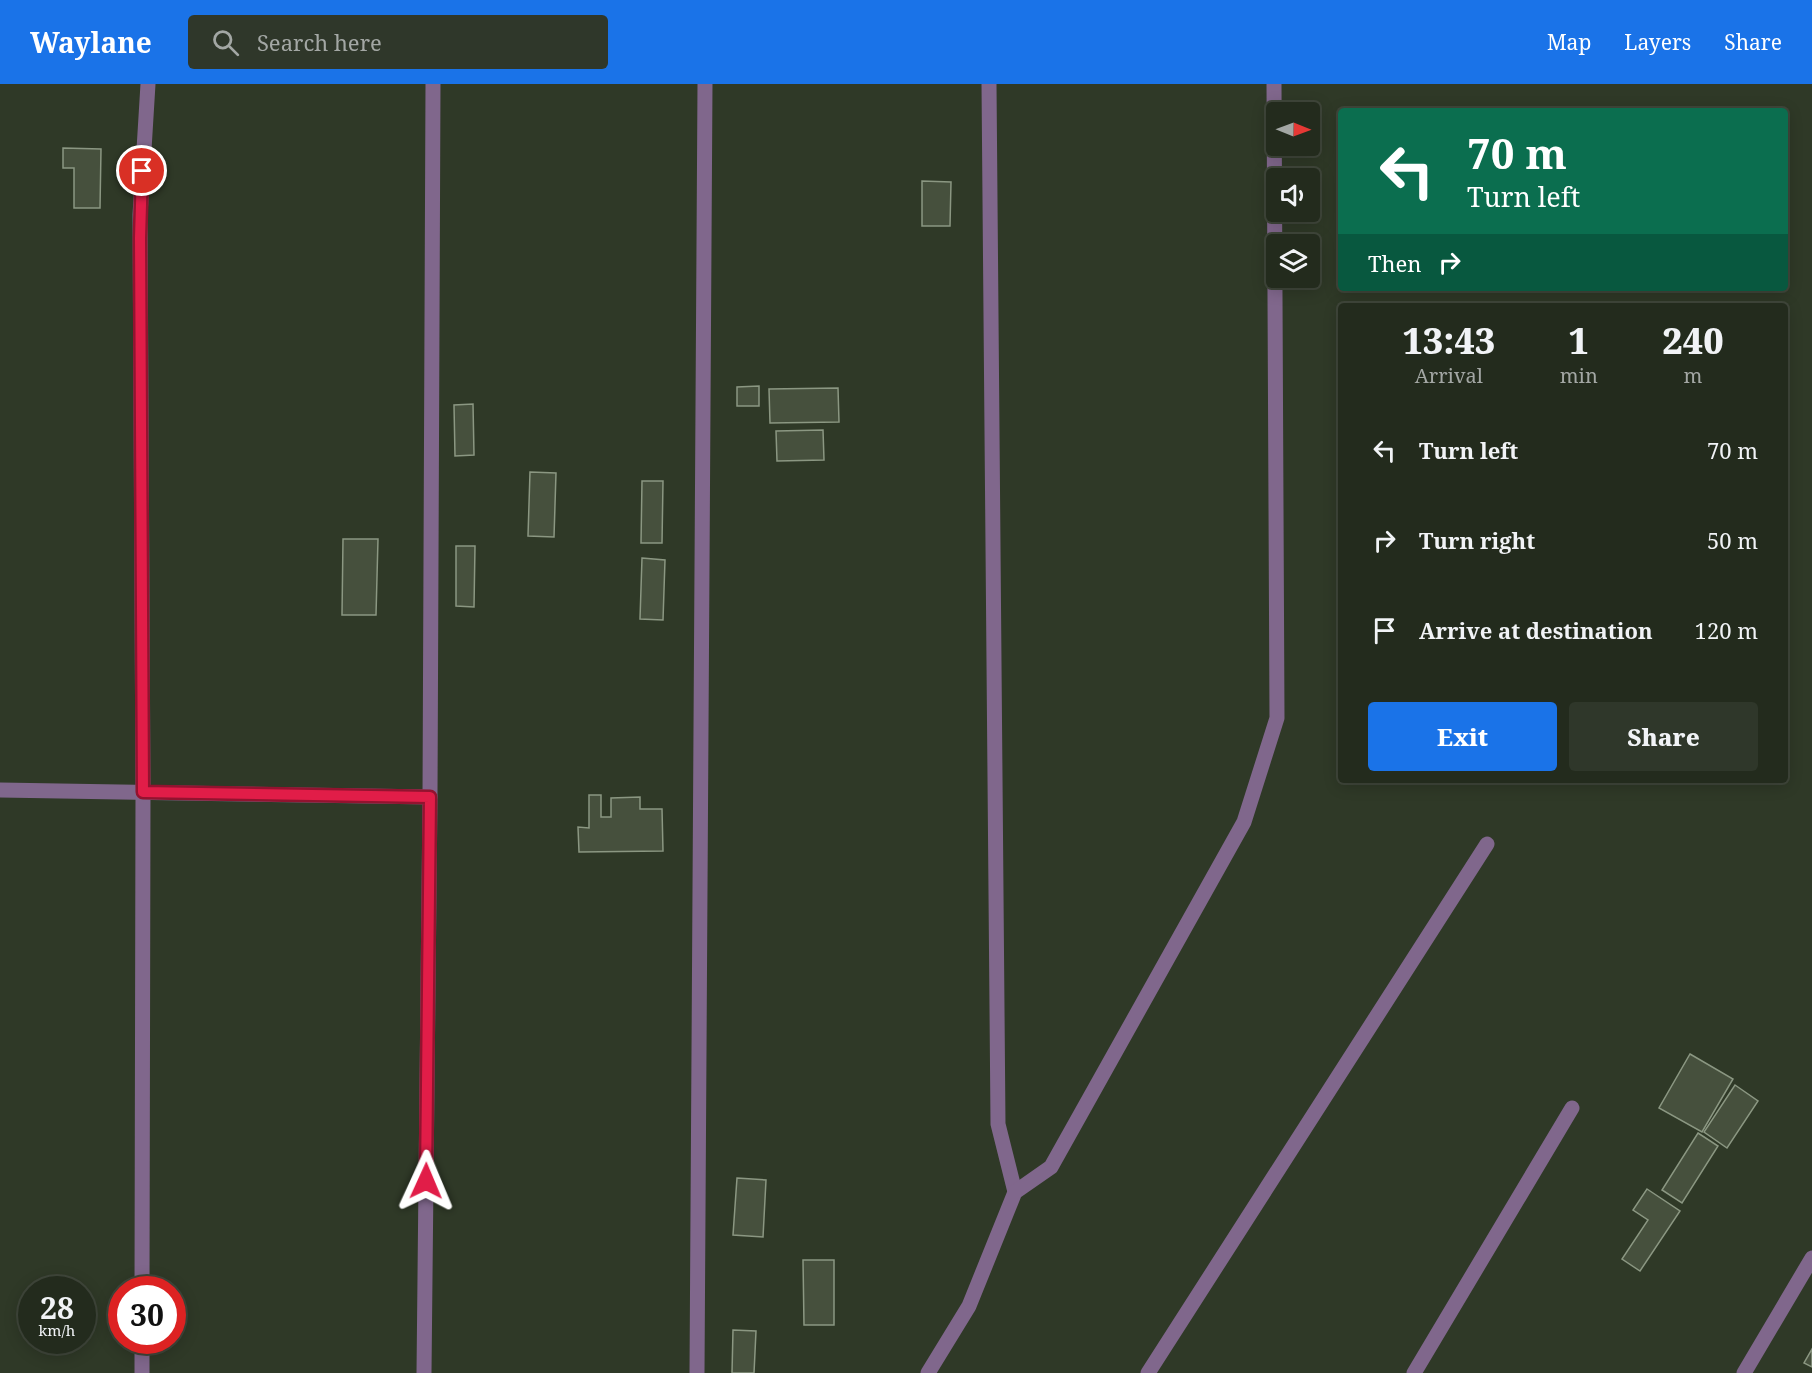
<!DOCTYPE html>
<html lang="en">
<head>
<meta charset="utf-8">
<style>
  :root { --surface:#232b1d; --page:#2f372a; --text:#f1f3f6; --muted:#a3a7a4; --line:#40473b; --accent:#1a73e8 }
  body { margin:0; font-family:"Noto Serif",serif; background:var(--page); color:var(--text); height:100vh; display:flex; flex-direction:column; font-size:22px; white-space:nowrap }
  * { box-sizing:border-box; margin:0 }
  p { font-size:20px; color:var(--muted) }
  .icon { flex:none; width:33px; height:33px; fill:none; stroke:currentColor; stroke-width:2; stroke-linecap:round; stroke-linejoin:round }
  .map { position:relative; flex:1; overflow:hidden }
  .side { position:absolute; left:1338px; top:219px; width:450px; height:480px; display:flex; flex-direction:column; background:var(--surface); border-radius:6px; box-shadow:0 3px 15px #0003,0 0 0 2px var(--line) }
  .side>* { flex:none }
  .top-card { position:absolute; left:1338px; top:24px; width:450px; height:183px; border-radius:6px; box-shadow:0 3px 15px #0003,0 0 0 2px var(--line); background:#0b6e4f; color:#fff; overflow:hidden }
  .needle { width:39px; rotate:91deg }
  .buttons { position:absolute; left:1266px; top:18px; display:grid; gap:12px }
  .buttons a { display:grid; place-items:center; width:54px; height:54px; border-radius:6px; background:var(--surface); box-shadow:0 3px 15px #0003,0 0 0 2px var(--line); font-size:30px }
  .speed { position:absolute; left:18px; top:1192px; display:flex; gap:12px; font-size:30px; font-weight:700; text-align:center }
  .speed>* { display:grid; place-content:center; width:78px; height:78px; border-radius:50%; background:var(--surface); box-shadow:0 3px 15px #0003,0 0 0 2px var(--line); line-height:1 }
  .speed small { font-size:15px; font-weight:400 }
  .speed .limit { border:9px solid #d22; background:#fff; color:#111 }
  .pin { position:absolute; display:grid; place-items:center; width:51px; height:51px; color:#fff; margin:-26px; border:3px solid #fff; border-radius:50%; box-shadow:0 2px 6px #0007 }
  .me { position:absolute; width:66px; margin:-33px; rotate:1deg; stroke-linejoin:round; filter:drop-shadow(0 0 4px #0008) }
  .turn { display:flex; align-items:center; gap:21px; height:126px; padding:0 30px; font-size:27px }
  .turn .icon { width:78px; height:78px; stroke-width:2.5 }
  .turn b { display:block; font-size:42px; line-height:51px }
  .then { display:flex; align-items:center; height:57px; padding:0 30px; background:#0003; gap:12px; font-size:22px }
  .eta { display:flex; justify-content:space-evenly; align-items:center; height:102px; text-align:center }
  .eta b { font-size:36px; font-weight:800; line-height:42px }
  .cta { display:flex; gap:12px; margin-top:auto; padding:12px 30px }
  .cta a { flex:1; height:69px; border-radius:6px; background:var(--accent); color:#fff; font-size:24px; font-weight:800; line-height:69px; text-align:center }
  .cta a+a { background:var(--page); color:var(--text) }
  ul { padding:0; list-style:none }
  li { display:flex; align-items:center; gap:18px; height:90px; padding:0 30px }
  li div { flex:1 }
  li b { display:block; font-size:22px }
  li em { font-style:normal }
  header { display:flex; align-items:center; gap:36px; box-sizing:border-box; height:84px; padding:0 30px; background:var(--accent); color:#fff }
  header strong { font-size:28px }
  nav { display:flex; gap:33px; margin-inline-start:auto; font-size:21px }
  .search { width:420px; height:54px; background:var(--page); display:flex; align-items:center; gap:15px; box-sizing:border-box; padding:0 21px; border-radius:6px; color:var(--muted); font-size:22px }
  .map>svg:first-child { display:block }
  .building { fill:#46503d; stroke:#8b9782; stroke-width:1.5 }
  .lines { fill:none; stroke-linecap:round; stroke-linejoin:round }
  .minor { stroke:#80678c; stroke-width:15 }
  .route-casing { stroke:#92132f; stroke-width:15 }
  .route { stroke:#e11d48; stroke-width:10 }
</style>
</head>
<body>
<header>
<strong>Waylane</strong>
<div class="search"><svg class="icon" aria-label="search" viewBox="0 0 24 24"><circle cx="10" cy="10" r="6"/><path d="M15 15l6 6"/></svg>Search here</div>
<nav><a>Map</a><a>Layers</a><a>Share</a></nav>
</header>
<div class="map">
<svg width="1812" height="1289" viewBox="0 0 1812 1289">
  <rect width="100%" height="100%" fill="#2f3927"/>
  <g class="building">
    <polygon points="63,64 101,65 100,124 74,124 74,84 63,84"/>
    <polygon points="922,97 951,98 950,142 922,142"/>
    <polygon points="759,302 759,322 737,322 737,303"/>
    <polygon points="838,304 839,338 770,339 769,305"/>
    <polygon points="473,320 474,371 455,372 454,321"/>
    <polygon points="823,346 824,376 777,377 776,347"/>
    <polygon points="530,388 556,389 554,453 528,452"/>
    <polygon points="642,397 663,397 662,459 641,459"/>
    <polygon points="343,455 378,455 376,531 342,531"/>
    <polygon points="456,462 475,462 474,523 456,522"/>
    <polygon points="642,474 665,476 663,536 640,535"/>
    <polygon points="589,711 601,711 601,733 611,733 611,714 640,713 640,725 662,725 663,767 579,768 578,743 589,744"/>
    <polygon points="1690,970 1733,995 1702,1048 1659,1024"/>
    <polygon points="1735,1001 1758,1017 1727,1064 1704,1048"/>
    <polygon points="1698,1049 1718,1062 1682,1119 1662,1106"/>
    <polygon points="737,1094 766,1096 763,1153 733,1151"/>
    <polygon points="1647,1105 1680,1127 1640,1187 1622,1175 1648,1136 1633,1126"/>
    <polygon points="803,1176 834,1176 834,1241 804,1241"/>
    <polygon points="733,1246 756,1247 754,1289 732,1289"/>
    <polygon points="1812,1265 1812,1283 1804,1279"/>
  </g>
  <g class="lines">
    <g class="minor">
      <polyline points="989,0 998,1040 1015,1108"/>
      <polyline points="0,706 430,713"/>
      <polyline points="142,1206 143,708 140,131 148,0"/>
      <polyline points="142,1289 142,1257"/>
      <polyline points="424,1289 430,713 433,0"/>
      <polyline points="697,1289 705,0"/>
      <polyline points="928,1289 969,1222 1015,1108 1051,1083 1244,738 1277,634 1274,0"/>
      <polyline points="1148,1289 1487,760"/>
      <polyline points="1414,1289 1572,1024"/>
      <polyline points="1744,1289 1812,1174"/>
    </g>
  </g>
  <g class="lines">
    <g class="route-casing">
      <polyline id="route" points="142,87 140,154 143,708 430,713 426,1097"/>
    </g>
    <use href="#route" class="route"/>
  </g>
</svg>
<div class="buttons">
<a><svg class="needle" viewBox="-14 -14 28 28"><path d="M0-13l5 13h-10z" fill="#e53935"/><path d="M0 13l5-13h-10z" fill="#a3a7a4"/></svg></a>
<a><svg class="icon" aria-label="sound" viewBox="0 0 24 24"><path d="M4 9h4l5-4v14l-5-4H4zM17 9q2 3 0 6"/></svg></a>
<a><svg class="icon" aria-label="layers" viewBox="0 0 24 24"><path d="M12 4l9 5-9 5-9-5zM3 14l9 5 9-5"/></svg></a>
</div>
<div class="speed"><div>28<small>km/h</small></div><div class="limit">30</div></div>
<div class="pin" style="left:142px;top:87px;background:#d93025"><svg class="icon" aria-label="arrive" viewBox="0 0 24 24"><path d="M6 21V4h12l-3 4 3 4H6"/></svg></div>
<svg class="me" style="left:426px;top:1097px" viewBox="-20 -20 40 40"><path d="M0-17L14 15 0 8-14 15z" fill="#e11d48" stroke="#fff" stroke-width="4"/></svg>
<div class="top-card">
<div class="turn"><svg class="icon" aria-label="left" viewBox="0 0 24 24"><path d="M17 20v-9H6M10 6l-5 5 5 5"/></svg><div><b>70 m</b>Turn left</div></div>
<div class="then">Then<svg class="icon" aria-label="right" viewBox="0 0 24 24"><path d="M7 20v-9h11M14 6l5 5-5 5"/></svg></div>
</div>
<section class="side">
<div class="eta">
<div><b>13:43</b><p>Arrival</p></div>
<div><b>1</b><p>min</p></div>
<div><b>240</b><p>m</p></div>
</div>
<ul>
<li><svg class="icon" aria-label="left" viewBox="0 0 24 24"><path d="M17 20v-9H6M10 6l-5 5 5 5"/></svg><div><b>Turn left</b></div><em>70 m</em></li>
<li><svg class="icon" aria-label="right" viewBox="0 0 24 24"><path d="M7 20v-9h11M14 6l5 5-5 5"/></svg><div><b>Turn right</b></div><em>50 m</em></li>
<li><svg class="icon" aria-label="arrive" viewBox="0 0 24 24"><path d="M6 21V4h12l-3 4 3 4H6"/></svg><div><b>Arrive at destination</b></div><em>120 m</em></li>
</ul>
<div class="cta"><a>Exit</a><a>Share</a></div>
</section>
</div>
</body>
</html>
